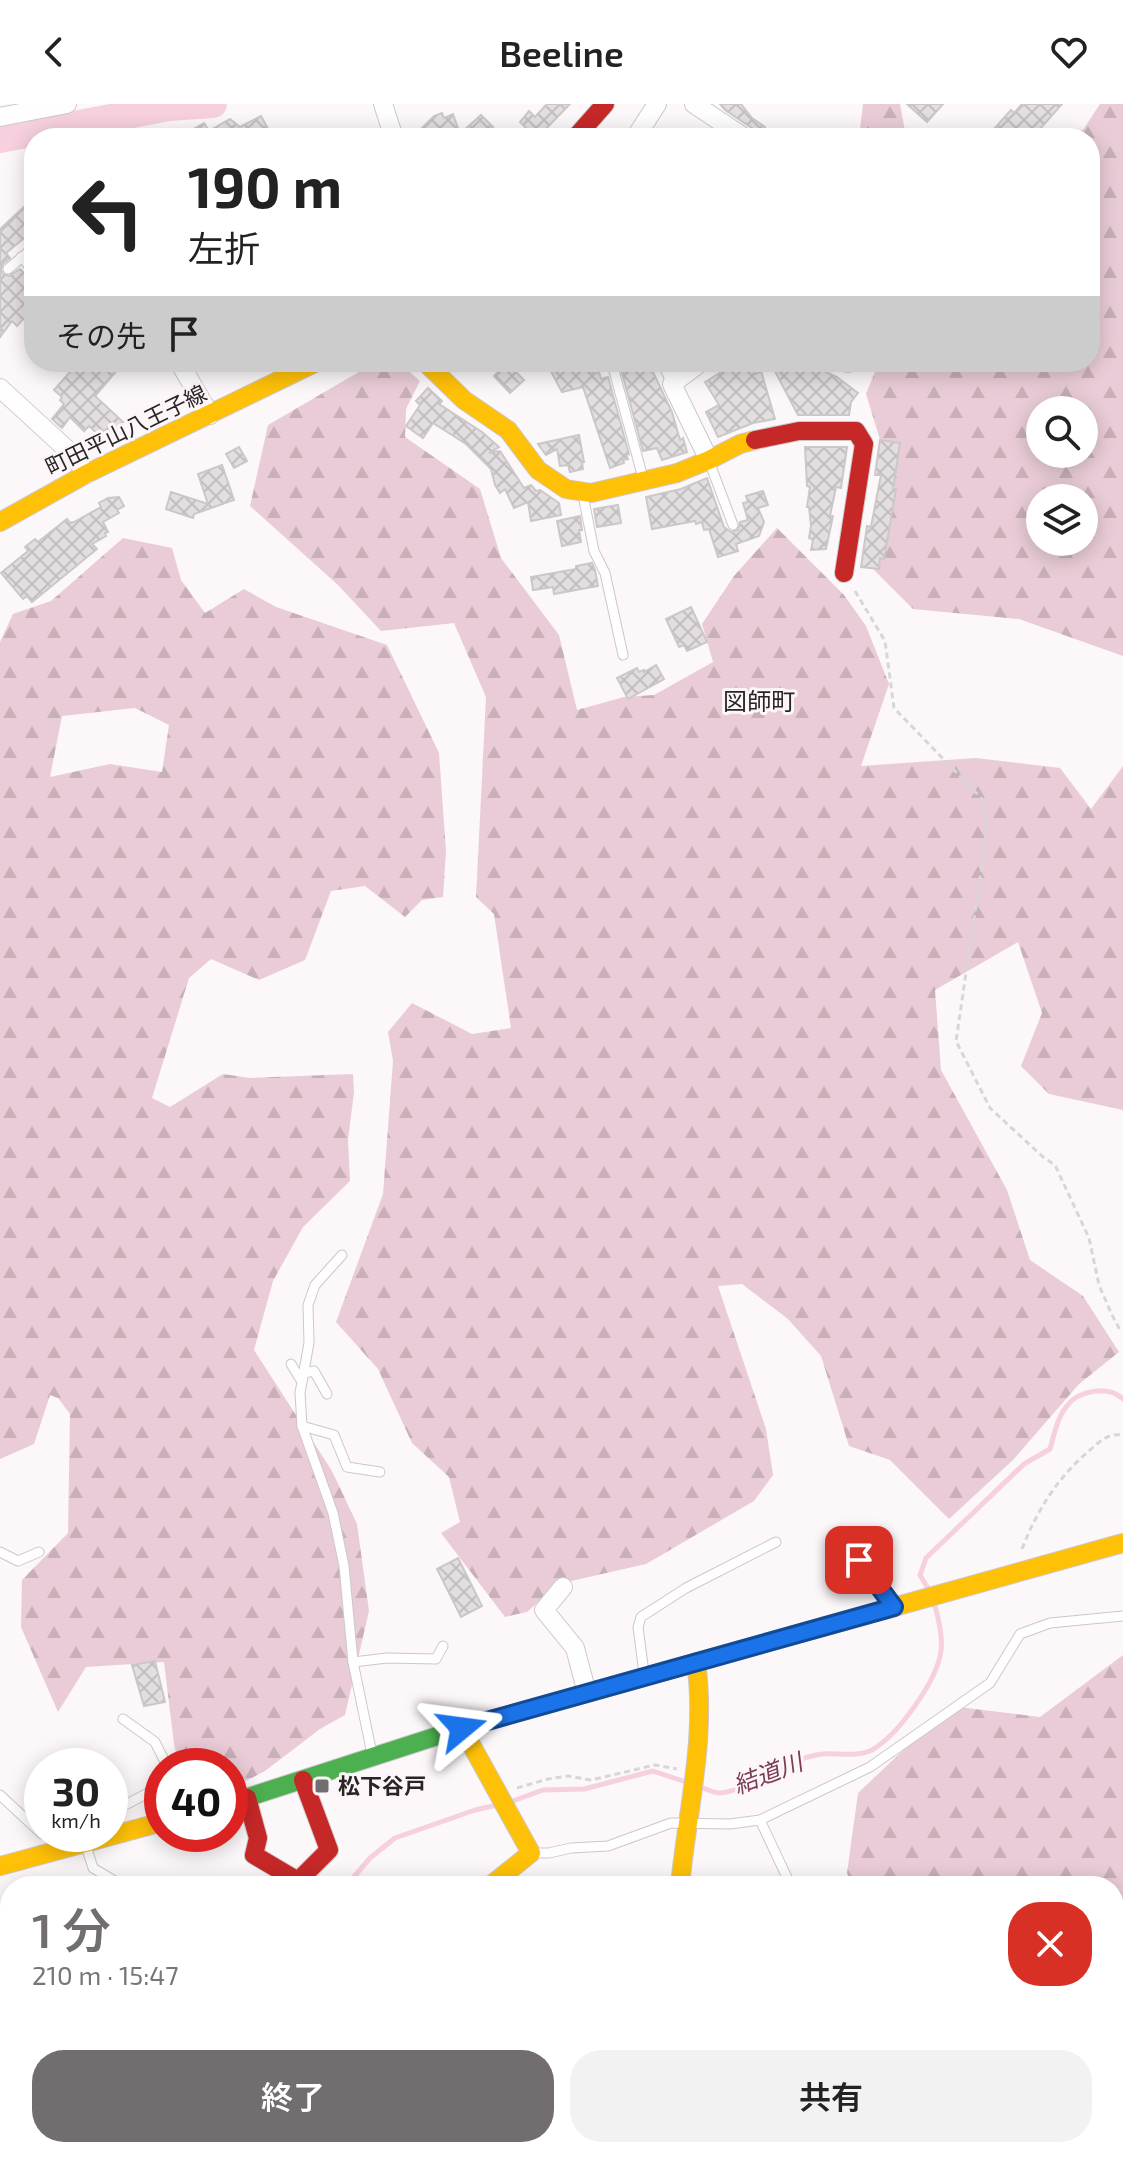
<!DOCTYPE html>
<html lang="ja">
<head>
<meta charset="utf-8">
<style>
  :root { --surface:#fff; --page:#f2f2f2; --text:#222; --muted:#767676; --accent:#726e70 }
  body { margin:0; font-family:"Exo 2","Noto Sans JP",sans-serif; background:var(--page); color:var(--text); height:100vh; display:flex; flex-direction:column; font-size:30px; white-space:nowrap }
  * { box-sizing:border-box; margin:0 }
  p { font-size:26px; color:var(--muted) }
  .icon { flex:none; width:44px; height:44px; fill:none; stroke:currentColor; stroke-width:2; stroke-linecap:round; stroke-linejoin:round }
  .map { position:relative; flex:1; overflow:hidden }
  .sheet { position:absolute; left:0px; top:1772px; width:1124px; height:282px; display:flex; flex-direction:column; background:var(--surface); border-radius:32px 32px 0 0; box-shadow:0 4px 20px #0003 }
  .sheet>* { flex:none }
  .guide { position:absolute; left:24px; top:24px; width:1076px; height:244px; border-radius:32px; box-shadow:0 4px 20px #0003; background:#fff; color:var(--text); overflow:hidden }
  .controls { position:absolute; left:1026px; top:292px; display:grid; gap:16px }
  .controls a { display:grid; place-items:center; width:72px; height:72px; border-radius:50%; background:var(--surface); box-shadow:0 4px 20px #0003; font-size:40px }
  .speed { position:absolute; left:24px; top:1644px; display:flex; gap:16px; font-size:40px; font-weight:700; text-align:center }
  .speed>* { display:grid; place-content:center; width:104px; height:104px; border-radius:50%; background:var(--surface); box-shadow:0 4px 20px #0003; line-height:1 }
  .speed small { font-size:20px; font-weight:400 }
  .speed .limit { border:12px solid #d22; background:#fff; color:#111 }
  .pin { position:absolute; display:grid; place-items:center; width:68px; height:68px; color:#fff; margin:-34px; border-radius:16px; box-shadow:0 4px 12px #0006 }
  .me { position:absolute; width:88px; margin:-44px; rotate:74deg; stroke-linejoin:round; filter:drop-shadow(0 0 6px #0008) }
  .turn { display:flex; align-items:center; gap:28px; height:168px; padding:0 32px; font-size:36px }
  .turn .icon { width:104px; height:104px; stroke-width:2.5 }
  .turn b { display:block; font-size:56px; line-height:68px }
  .then { display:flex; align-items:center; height:76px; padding:0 32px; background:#0003; gap:16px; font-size:30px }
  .round { display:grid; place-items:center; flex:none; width:84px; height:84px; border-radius:32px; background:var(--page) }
  .summary { display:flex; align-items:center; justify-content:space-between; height:136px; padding:0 32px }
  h1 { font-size:48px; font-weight:600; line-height:60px; color:var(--accent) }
  .cta { display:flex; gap:16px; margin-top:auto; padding:16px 32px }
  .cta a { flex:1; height:92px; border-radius:32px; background:var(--accent); color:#fff; font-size:32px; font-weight:600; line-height:92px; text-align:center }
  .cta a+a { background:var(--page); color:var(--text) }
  header { display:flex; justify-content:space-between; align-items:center; height:104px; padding:0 32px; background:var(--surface); font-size:36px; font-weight:600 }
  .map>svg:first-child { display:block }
  .grass { fill:url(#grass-tufts) }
  .forest { fill:url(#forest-firs); fill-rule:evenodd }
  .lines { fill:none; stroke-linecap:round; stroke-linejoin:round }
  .stream { stroke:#f6d0de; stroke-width:5 }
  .river { stroke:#f6d0de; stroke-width:28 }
  .building { fill:url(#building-cross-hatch); stroke:#cbc8c9; stroke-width:2 }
  .lane-casing { stroke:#ccc8ca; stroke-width:11 }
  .street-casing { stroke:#ccc8ca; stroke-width:20 }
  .fast-casing { stroke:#ccc8ca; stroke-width:20 }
  .slow-casing { stroke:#ccc8ca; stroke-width:20 }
  .jam-casing { stroke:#ccc8ca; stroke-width:20 }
  .path { stroke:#d8d7d7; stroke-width:3; stroke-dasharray:6 4; stroke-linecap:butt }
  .lane { stroke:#fffefe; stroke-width:9 }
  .street { stroke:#fffefe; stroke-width:18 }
  .fast { stroke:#4caf50; stroke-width:18 }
  .slow { stroke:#ffc107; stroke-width:18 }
  .jam { stroke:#c62828; stroke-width:18 }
  .route-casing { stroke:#114b97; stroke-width:20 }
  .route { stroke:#1a73e8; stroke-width:14 }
  .poi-dot { fill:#726e70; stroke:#fdf6f8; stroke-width:3 }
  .labels { text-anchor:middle; stroke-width:6; stroke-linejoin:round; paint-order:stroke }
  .street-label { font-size:22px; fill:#272526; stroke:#fdf6f8 }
  .poi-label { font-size:22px; font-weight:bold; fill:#272526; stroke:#fdf6f8; text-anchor:start }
  .neighbourhood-label { font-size:24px; fill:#272526; stroke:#fdf6f8 }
  .water-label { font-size:24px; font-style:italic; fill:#7b3c57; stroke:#fdf6f8 }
</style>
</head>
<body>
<header><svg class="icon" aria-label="back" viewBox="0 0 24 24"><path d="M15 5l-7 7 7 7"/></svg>Beeline<svg class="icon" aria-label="heart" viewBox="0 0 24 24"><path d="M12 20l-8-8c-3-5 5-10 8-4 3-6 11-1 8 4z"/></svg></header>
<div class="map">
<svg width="1123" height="2053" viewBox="0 0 1123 2053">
  <defs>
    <pattern id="grass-tufts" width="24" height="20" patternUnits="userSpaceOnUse" patternTransform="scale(2)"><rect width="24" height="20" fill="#fdeaf1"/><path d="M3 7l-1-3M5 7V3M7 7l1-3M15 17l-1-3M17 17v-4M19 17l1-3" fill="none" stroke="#d9c9ce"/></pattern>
    <pattern id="forest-firs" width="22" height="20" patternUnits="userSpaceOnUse" patternTransform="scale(2)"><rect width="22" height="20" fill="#e9ccd7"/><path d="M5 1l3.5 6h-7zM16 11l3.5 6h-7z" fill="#c8afb8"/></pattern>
    <pattern id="building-cross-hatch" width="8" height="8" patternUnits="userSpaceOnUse" patternTransform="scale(2)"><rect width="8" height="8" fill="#e3dfe0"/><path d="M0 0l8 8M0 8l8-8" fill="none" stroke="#c3bfc0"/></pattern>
  </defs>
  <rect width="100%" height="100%" fill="#fcf7f9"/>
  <polygon class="grass" points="84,2044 210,2044 207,2053 75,2053"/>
  <g class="forest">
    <polygon points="863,0 900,0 905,27 967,34 859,34"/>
    <path d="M1100,0h23v552l-104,-37 -106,-10 -39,-39 22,-78 -30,-98 13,-32h211v-224h-45l38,-8zM1040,306h44v44h-44zM1040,394h44v44h-44z"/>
    <polygon points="376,258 398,258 420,277 406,305 405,333 480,385 501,454 559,531 577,606 624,593 654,591 713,558 702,520 734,472 777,424 844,491 866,522 889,580 861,662 976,654 1060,664 1091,705 1123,662 1123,1006 1049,990 1021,962 1042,909 1018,838 935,886 941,966 1007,1086 1030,1156 1083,1192 1119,1248 1079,1280 1013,1356 949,1415 890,1356 849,1342 821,1252 788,1215 742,1180 718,1182 766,1325 773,1371 754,1397 646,1460 558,1480 527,1508 505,1513 441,1429 460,1418 449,1373 412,1339 378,1265 336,1218 383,1090 393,957 388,928 412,899 472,930 511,924 494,810 476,793 486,593 454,519 381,527 338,481 250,402 268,321"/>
    <path d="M123,434l49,10 9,32 24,33 39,-24 32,18 111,38 52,108 7,98 -3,46 -21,3 -17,17 -40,-31 -34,5 -26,69 -46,20 -48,-21 -22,19 -37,120 18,9 53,-33 27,4 103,-4 1,18 -6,48 2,41 -47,46 -30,54 -19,69 78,121 25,53 12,87 -24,104 -25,14 -55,42 -35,18v-23h-51l-5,-22 -10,-82 -78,5 -28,45 -37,-85 1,-47 46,-47 2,-119 -12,-16 -8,-3 -16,49 -34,15v-817l13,-28 38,-13zM135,604l34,17 -7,47 -52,-8 -60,13 12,-61z"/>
    <polygon points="1123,1551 1123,2053 960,2053 956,2044 1114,2044 1114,1782 852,1782 847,1769 858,1689 950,1602 1040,1613"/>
    <polygon points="470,2044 599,2044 590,2053 462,2053"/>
  </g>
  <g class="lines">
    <g class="stream">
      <path d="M929,1486l-9,-15 6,-17 98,-94 26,-15c4,-14 7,-30 16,-42 12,-17 42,-22 57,-8"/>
      <path d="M703,1684c5,2 12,5 17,5 26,-2 50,-23 74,-31 9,-4 19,-7 29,-8 15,-1 35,3 49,-4 26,-15 65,-69 69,-99 2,-13 -3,-36 -7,-48"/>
      <polyline points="510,1698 543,1686 584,1685 653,1667 686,1678"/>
      <polyline points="346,1782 370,1754 395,1734 475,1706 497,1701"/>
      <polyline points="36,2053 41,2044"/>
    </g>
    <polyline class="river" points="0,35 169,3 213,0"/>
  </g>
  <g class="building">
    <polygon points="547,0 570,0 539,32 531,26 530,28 520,18 529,7 535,13"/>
    <polygon points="720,0 741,0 752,14 765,23 767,34 757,32 752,24 725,6"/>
    <polygon points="907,0 943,0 927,18"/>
    <polygon points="1022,0 1062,0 1032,34 986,34 1011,6 1014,9"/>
    <polygon points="442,9 444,14 453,10 460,30 481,11 493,23 481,34 412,34 434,12"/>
    <polygon points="261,12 273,34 178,34 204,19 209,27 230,15 240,23"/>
    <polygon points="34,99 34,126 6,149 10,154 3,160 1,166 3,170 9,172 20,165 34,180 34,203 17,222 12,217 0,233 0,125 24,103 26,105"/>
    <polygon points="79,258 124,258 95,292 123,318 111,331 106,326 100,332 89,322 84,327 70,313 62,324 52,315 64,300 60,296 62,293 54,286"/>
    <polygon points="546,258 591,258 593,270 599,268 601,275 608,273 629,350 626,351 628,355 623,356 624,359 610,364 583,283 562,288"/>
    <polygon points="631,258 646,258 653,268 672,308 680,336 683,334 687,348 662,356 657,344 643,347 622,269 634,265"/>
    <polygon points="728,258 744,258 747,262 750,261 756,270 761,267 775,315 753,319 718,333 706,308 719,301 705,278 731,262"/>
    <polygon points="770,258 805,258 837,273 858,289 851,298 849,311 798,311"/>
    <polygon points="507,259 524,276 510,289 494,272"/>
    <polygon points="428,284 442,297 439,300 482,328 499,343 489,349 500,347 524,384 531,381 536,387 540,386 559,399 561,411 531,417 528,398 514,404 505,385 500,389 495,381 491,365 466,340 433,319 423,334 406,322 420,301 416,297"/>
    <polygon points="579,331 584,358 582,358 583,365 570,368 568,361 560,362 557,345 546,351 538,340"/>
    <polygon points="880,336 900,339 893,385 896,385 884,455 880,454 879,465 861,463 867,422 871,423 881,371 875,371"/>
    <polygon points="239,343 247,357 234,364 226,350"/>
    <polygon points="805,343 847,343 841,384 836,383 830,412 833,412 826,445 811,446 813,436 809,434 811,422 809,403 807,403 810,383 807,382"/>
    <polygon points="222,361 234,396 194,410 193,414 166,405 171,388 208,400 198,370"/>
    <polygon points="707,374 724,423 731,428 738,426 740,418 748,416 743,399 748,398 746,392 763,387 768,401 758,404 764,418 759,432 736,440 738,447 718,453 709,425 704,426 702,418 696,420 695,417 652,425 646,393 681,385"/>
    <polygon points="119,393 124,402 117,406 119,409 103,418 108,428 105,429 106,432 92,440 97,445 32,498 27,492 23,495 1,469 28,447 25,443 35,435 38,438 67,415 70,419 74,418 101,403 99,399 108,394"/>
    <polygon points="618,401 621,419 597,423 594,405"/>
    <polygon points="580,412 582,426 579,426 581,438 562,442 557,417"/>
    <polygon points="592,459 595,466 598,482 554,490 553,483 533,486 531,473 576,465 576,462"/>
    <polygon points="691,503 707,538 687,547 684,541 679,543 666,515"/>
    <polygon points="656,561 664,575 628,595 617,574 637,564 639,568 644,566 644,568"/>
    <polygon points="458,1454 482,1502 461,1513 437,1465"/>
    <polygon points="155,1557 165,1598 144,1602 132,1561"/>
  </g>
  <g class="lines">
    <g class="lane-casing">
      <g id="lane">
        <polyline points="21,153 33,166"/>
        <polyline points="8,165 34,143"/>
        <polyline points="662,258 672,280"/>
        <polyline points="834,258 848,264 850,258"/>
        <polyline points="613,263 643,374"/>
        <polyline points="709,357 733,421"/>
        <polyline points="583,391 594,447 605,469 623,551"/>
        <polyline points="342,1151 315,1181 308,1201 309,1239 300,1289 302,1322 333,1409 344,1462 353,1558 372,1650"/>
        <polyline points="291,1260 302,1278"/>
        <polyline points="304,1269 314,1267 327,1290"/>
        <polyline points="302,1322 334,1331 347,1363 380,1368"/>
        <polyline points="841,1432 892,1500"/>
        <polyline points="0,1448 18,1457 39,1448"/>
        <polyline points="353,1558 387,1554 436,1555 443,1542"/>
        <polyline points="644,1569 638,1523 641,1513 686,1484 776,1438"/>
        <polyline points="123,1615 155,1638 167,1662"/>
        <polyline points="0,1691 42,1730"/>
        <polyline points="110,1709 146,1690 162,1684"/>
        <polyline points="760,1716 791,1782"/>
        <polyline points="86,1742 93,1764 123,1782"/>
        <polyline points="535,1749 549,1749 571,1744 608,1742 671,1719 730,1720 760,1716 870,1663 990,1579 1020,1530 1050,1519 1123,1512"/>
        <polyline points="762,2053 777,2044"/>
      </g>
    </g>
    <g class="street-casing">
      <g id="street">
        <polyline points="383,0 394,34"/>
        <polyline points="694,0 745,34"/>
        <polyline points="0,13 67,0"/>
        <polyline points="635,34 657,0"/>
        <polyline points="179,258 210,311"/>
        <polyline points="701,258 672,280 709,356"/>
        <polyline points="0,284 73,351 86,370"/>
        <polyline points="563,1483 544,1506 575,1544 587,1589"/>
        <polyline points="0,1849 10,1848"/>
        <polyline points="0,1898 10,1896"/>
        <polyline points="0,1978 10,1975"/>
        <polyline points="220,2053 223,2044"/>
      </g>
    </g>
    <g class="fast-casing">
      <polyline id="fast" points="230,1699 462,1624 894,1503"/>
    </g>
    <g class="slow-casing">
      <g id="slow">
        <polyline points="425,258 464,296 508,326 538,366 566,385 591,389 677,369 709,356 740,340 755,336"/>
        <polyline points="0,418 86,370 317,258"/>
        <polyline points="894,1503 1123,1439"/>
        <polyline points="462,1624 531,1749 490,1782"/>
        <polyline points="0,1762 162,1718"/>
        <path d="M680,1782c7,-75 27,-148 16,-224"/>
      </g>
    </g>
    <g class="jam-casing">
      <g id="jam">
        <polyline points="575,34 605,0"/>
        <polyline points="755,336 799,327 856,327 864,340 844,469"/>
        <polyline points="247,1694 258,1734 254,1751 298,1777 329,1746 303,1676"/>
        <polyline points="718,2044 720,2053"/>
      </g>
    </g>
    <g class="path">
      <polyline points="855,487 885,537 894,604 982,695 987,727 956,937 990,1004 1043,1053 1055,1061 1089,1134 1099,1181 1112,1211 1119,1224 1123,1226"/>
      <path d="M1022,1445c15,-39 36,-72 68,-99 10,-9 18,-17 33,-15"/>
      <polyline points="517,1684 548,1675 568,1672 591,1676 655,1661 677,1665"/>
      <polyline points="1114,1849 1123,1869"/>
      <polyline points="909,2044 915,2053"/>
    </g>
    <use href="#lane" class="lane"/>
    <use href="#street" class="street"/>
    <use href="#fast" class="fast"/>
    <use href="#slow" class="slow"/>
    <use href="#jam" class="jam"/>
  </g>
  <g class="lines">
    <g class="route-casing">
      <polyline id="route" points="462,1624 894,1503 859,1456"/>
    </g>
    <use href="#route" class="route"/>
  </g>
  <rect class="poi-dot" x="314" y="1674" width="16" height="16" rx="4"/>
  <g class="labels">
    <g class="street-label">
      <text transform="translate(126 326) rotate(-26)" y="8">町田平山八王子線</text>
    </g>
    <g class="poi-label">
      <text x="338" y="1690">松下谷戸</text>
    </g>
    <g class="neighbourhood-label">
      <text x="759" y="606">図師町</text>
    </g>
    <g class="water-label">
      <text transform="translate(768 1670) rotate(-21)" y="8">結道川</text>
    </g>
  </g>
</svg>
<div class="controls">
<a><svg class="icon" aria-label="search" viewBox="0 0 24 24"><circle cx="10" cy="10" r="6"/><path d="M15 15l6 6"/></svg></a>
<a><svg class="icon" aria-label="layers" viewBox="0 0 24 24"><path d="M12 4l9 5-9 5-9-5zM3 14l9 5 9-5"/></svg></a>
</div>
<div class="speed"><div>30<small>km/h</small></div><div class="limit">40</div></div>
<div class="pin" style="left:859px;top:1456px;background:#d93025"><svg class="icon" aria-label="arrive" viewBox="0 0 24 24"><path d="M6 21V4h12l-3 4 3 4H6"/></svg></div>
<svg class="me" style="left:462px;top:1624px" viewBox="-20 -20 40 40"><path d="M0-17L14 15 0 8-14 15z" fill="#1a73e8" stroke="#fff" stroke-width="4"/></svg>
<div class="guide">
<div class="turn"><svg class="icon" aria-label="left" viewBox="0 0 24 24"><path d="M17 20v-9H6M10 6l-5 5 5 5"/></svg><div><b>190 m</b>左折</div></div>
<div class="then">その先<svg class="icon" aria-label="arrive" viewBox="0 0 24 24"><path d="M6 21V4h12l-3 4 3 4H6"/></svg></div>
</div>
<section class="sheet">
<div class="summary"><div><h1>1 分</h1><p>210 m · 15:47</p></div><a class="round" style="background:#d93025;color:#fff"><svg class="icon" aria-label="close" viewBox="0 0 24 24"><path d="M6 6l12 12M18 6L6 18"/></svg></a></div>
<div class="cta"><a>終了</a><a>共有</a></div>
</section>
</div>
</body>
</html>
